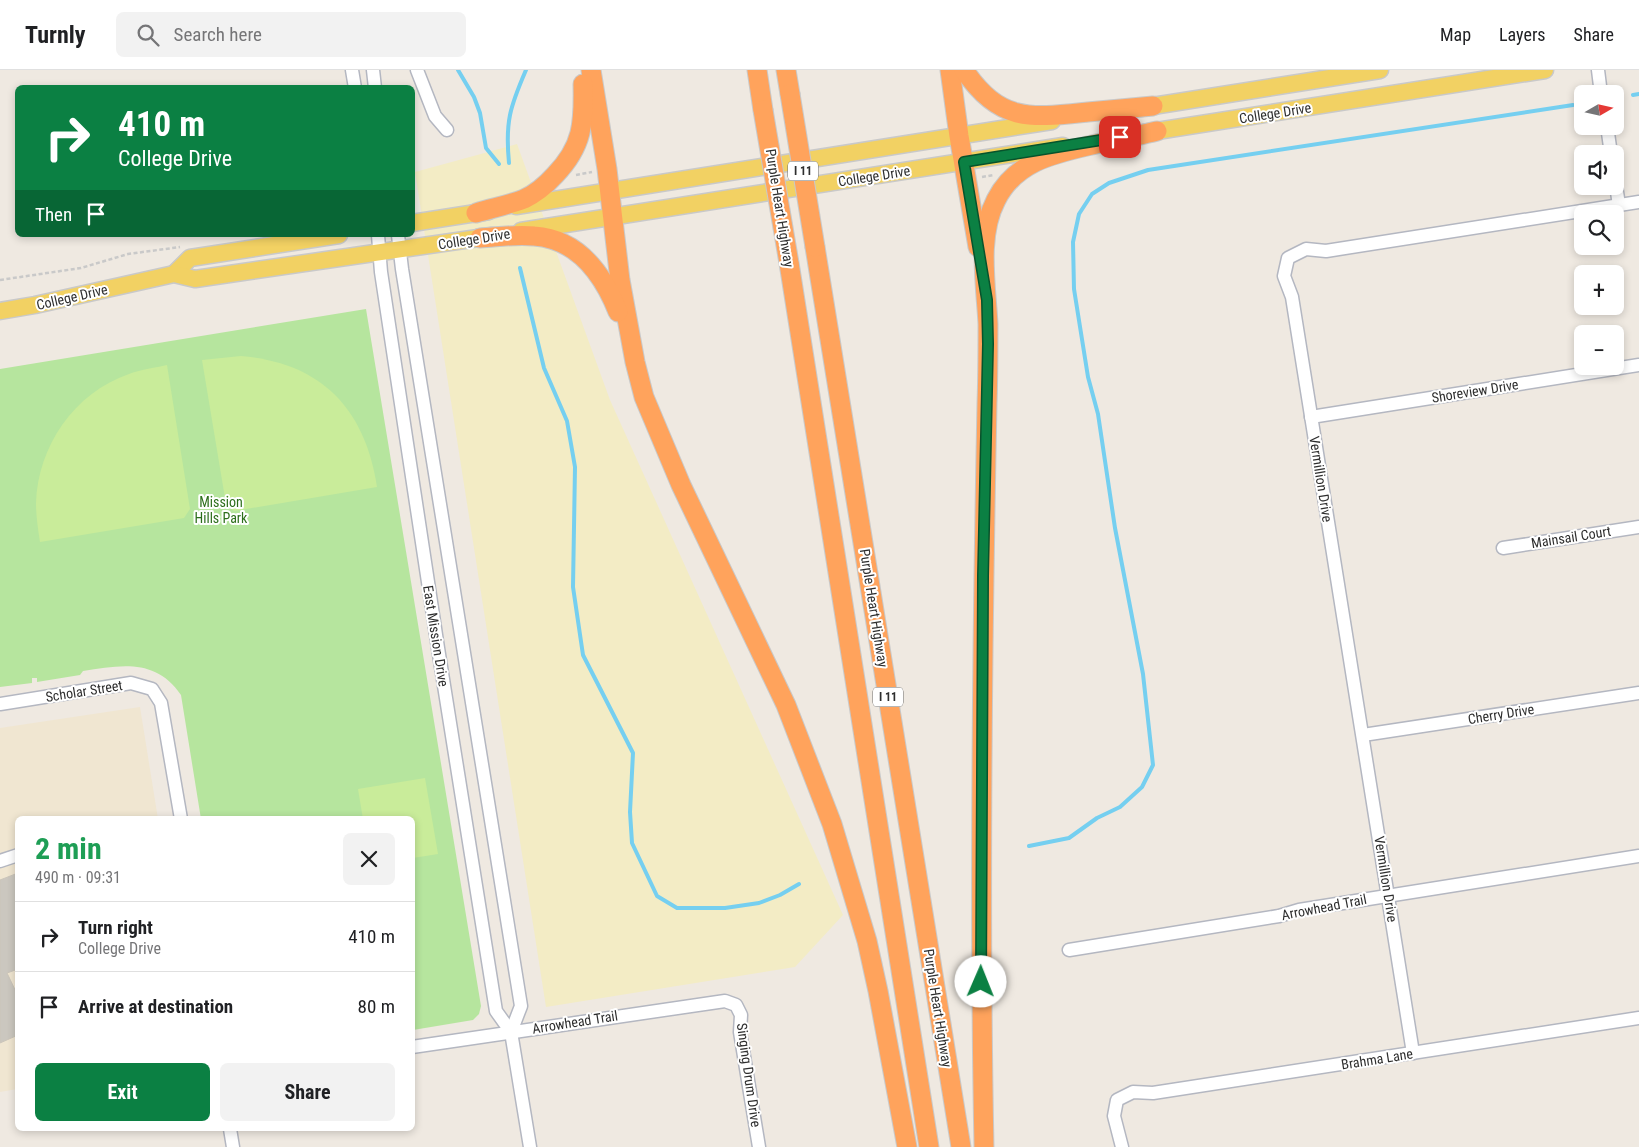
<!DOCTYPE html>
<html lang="en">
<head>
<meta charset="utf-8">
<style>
  :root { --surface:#fff; --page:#f2f2f2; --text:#202124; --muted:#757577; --line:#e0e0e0; --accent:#0b8043 }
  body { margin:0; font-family:"Roboto Condensed",sans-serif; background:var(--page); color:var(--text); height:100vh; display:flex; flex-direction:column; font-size:19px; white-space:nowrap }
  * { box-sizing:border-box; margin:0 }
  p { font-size:16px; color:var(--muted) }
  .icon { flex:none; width:28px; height:28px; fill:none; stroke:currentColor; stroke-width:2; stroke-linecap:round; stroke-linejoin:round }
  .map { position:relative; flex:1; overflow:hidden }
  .side { position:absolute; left:15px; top:746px; width:400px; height:315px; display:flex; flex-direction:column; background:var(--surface); border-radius:8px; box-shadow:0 2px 8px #0003 }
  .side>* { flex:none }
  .banner { position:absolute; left:15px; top:15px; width:400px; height:152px; border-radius:8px; box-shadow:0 2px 8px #0003; background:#0b8043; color:#fff; overflow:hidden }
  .needle { width:32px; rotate:81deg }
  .tools { position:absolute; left:1574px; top:15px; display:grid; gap:10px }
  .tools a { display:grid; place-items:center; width:50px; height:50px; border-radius:8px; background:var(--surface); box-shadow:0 2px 8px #0003; font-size:25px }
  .pin { position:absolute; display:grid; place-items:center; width:42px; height:42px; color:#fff; margin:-21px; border-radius:10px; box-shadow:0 2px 8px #0006 }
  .me { position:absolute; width:55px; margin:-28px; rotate:1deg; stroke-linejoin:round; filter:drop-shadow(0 0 4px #0008) }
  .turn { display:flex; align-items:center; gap:18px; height:105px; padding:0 20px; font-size:22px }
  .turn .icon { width:65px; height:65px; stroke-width:2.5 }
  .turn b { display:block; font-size:35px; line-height:42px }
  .then { display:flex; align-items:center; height:48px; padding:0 20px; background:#0003; gap:10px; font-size:19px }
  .round { display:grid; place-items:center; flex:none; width:52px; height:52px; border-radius:8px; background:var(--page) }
  .headline { display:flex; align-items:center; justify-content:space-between; height:85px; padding:0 20px }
  h1 { font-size:30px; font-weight:700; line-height:38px; color:#1e9e55 }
  .primary-button { display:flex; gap:10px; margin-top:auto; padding:10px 20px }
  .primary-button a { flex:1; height:58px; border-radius:8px; background:var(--accent); color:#fff; font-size:20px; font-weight:700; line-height:58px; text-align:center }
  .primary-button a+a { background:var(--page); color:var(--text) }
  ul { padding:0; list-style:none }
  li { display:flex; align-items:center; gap:15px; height:70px; padding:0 20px; border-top:1px solid var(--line) }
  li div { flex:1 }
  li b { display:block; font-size:19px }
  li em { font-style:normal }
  header { display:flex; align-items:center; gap:30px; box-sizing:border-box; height:70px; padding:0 25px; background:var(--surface); border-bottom:1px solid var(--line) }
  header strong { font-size:24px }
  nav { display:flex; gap:28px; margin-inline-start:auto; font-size:18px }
  .search { width:350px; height:45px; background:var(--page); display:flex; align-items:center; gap:12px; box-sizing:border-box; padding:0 18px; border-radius:8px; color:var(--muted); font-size:19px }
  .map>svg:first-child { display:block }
  .education { fill:#f0e6d1 }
  .green { fill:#b6e59e }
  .sand { fill:#f3ecc5 }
  .pitch { fill:#c9ec9a }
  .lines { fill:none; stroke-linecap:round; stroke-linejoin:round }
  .stream { stroke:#75cff0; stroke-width:4 }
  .building { fill:#cbc7bf; stroke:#cbc5ba }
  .minor-casing { stroke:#b4b7c1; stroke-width:15 }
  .major-casing { stroke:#c9c9c9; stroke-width:19 }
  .highway-casing { stroke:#c9c9c9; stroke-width:21 }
  .path { stroke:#c9c9c9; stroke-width:2.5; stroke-dasharray:4 2.5; stroke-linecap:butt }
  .minor { stroke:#fff; stroke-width:12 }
  .major { stroke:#f2d163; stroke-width:16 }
  .highway { stroke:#ffa35c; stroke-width:19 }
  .highway-bridge-casing { stroke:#c9c9c9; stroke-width:21; stroke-linecap:butt }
  .highway-bridge { stroke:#ffa35c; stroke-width:19 }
  .route-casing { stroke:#07532c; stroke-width:12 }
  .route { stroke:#0b8043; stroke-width:9 }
  .labels { text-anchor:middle; stroke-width:4; stroke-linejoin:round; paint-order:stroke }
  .shield { fill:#fff; stroke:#6d6d6d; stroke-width:1 }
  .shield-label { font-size:12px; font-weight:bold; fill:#2e2e2e }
  .street-label { font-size:14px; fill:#2e2e2e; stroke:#fff }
  .park-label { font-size:14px; fill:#2c6e1b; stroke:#fff }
</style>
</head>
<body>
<header>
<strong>Turnly</strong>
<div class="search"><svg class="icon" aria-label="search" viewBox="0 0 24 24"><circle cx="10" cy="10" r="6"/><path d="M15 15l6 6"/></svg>Search here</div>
<nav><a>Map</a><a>Layers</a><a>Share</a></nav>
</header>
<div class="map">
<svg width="1639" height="1077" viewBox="0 0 1639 1077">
  <rect width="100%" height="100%" fill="#efe9e1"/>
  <polygon class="education" points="140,637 158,749 18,749 17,1019 0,1022 0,658"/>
  <path class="green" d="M366,239l115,697 -2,8 -6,6 -60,10 -1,-211h-211l-20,-124c-25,-37 -60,-30 -98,-24l-3,4 -43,7v-4h-5v5l-32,4v-318z"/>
  <polygon class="sand" points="517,74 610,330 843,845 795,897 546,937 415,102"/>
  <g class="pitch">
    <path d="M241,286c81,7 124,53 136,131l-143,24 -8,-7 -24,-144z"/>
    <path d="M167,295l23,144 -6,9 -144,24c-2,-13 -4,-26 -4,-39 2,-57 38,-110 93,-129 13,-5 26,-6 38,-9z"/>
    <polygon points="425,708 438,784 413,788 412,749 363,749 358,719"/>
  </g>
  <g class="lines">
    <g class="stream">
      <polyline points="458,0 474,27 480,43 486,78 499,94"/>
      <polyline points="1633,25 1639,24"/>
      <path d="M509,93c-4,-41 1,-56 17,-93"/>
      <polyline points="520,198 544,298 567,351 575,397 573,517 583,585 633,683 630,742 632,773 657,826 677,838 725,838 759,833 780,825 799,814"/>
      <polyline points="1029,776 1069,768 1097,748 1120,737 1142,717 1153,695 1143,604 1115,458 1098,344 1088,307 1074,219 1073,172 1079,144 1092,124 1109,113 1148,100 1573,35"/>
    </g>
  </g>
  <polygon class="building" points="18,803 18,899 7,903 18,926 18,965 0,973 0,810"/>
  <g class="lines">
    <g class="minor-casing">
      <g id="minor">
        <polyline points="352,0 355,18"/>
        <polyline points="373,0 375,18"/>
        <polyline points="417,0 435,46 447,60"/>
        <polyline points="1598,0 1601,24"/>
        <polyline points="1607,56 1611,84"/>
        <polyline points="1615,109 1619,135"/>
        <polyline points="378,165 381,202 438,578 496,941 511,962 530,1077"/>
        <polyline points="398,165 402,199 521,936 511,962"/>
        <polyline points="1311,347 1639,295"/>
        <polyline points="1503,478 1639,457"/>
        <polyline points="0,634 131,613 152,619 161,633 181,749"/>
        <polyline points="1363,665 1639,623"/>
        <polyline points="0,791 18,785"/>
        <polyline points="1069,880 1279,846 1299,840 1639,786"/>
        <polyline points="412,977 725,931 736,935 741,945 740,962 759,1077"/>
        <polyline points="1413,983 1292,227 1284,206 1288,188 1306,179 1326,181 1639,132"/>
        <polyline points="230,1059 233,1077"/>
        <polyline points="1122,1077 1114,1046 1117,1030 1133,1022 1153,1023 1639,948"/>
      </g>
    </g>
    <g class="major-casing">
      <g id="major">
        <polyline points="1140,38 1380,0"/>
        <polyline points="1144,63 1545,0"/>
        <polyline points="516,136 1052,51"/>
        <polyline points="412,153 489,141"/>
        <polyline points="521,161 1063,76"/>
        <polyline points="174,204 190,188 339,165"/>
        <polyline points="0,241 35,235 174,204 195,209 492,166"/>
      </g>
    </g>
    <g class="highway-casing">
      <g id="highway">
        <polyline points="591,0 607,99 620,210 635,292 644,327 681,415 786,635 832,754 867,871 878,921 907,1077"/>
        <polyline points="757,0 763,40"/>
        <polyline points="786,0 790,24"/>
        <polyline points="950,0 959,66 978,177"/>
        <path d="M964,0c36,53 67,48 124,42 22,-2 44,-4 65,-6"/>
        <path d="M476,143c16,-5 33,-8 48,-14 13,-6 22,-14 31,-24 28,-29 29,-52 28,-91"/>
        <path d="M480,168c18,-1 36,-4 54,-2 44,3 69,38 84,76"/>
        <polyline points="815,177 961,1077"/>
        <polyline points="789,193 929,1077"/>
        <path d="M984,1077c-5,-248 -2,-496 3,-744 1,-26 1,-53 1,-79 -2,-39 -11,-88 8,-124 20,-40 61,-47 100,-56 20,-4 41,-8 61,-13"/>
      </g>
    </g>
    <g class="path">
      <polyline points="576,105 592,102"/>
      <polyline points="982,107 994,105"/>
      <polyline points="0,210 81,198 128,184 180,177"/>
    </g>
    <use href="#minor" class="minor"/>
    <use href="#major" class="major"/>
    <use href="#highway" class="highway"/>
    <g class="highway-bridge-casing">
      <g id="highway-bridge">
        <polyline points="790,24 815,177"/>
        <polyline points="763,40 789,193"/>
      </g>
    </g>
    <use href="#highway-bridge" class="highway-bridge"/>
  </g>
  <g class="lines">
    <g class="route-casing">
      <polyline id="route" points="981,912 983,506 988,274 987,230 964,92 1120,67"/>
    </g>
    <use href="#route" class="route"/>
  </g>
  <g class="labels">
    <g class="shield">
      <rect x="788" y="91.5" width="30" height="19" rx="4"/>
      <rect x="873" y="617.5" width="30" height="19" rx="4"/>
    </g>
    <g class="shield-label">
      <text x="803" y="105">I 11</text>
      <text x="888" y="631">I 11</text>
    </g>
    <g class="street-label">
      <text transform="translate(1275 43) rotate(-9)" y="5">College Drive</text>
      <text transform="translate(874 106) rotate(-9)" y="5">College Drive</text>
      <text transform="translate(780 138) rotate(81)" y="5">Purple Heart Highway</text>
      <text transform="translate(474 169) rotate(-9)" y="5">College Drive</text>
      <text transform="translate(72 227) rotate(-13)" y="5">College Drive</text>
      <text transform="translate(1475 321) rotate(-9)" y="5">Shoreview Drive</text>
      <text transform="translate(1321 409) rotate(81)" y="5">Vermillion Drive</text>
      <text transform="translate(1571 467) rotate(-9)" y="5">Mainsail Court</text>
      <text transform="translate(874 538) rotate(81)" y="5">Purple Heart Highway</text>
      <text transform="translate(436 566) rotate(81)" y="5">East Mission Drive</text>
      <text transform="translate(84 621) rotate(-9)" y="5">Scholar Street</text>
      <text transform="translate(1501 644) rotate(-9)" y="5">Cherry Drive</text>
      <text transform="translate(1386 809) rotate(81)" y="5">Vermillion Drive</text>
      <text transform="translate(1324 837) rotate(-11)" y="5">Arrowhead Trail</text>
      <text transform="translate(938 938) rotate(81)" y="5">Purple Heart Highway</text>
      <text transform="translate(575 952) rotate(-9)" y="5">Arrowhead Trail</text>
      <text transform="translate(1377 989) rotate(-9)" y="5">Brahma Lane</text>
      <text transform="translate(749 1005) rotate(82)" y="5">Singing Drum Drive</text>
    </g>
    <g class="park-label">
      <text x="221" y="437">Mission<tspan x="221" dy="16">Hills Park</tspan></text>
    </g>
  </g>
</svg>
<div class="tools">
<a><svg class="needle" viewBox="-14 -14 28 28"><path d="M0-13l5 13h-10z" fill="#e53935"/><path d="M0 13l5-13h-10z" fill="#757577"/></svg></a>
<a><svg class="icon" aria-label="sound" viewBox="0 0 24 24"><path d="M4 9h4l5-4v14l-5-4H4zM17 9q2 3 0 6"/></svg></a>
<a><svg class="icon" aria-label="search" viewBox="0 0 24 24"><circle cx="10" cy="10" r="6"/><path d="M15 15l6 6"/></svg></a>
<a>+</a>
<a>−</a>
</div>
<div class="pin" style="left:1120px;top:67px;background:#d93025"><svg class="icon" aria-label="arrive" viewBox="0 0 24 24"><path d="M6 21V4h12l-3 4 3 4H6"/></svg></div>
<svg class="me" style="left:981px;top:912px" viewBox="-20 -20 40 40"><circle r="19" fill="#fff"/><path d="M0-13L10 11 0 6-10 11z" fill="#0b8043"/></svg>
<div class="banner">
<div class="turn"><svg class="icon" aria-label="right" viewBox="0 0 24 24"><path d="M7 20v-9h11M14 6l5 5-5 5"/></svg><div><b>410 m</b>College Drive</div></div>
<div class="then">Then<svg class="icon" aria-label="arrive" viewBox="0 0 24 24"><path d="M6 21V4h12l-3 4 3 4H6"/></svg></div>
</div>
<section class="side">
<div class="headline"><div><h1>2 min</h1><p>490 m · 09:31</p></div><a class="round"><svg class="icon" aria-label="close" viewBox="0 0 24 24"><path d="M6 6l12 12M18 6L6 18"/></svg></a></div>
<ul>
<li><svg class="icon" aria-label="right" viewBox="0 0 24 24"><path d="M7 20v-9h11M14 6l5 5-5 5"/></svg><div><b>Turn right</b><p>College Drive</p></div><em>410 m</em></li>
<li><svg class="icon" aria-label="arrive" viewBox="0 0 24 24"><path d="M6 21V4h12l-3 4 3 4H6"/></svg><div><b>Arrive at destination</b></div><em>80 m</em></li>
</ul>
<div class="primary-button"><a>Exit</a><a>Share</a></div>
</section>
</div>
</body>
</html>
